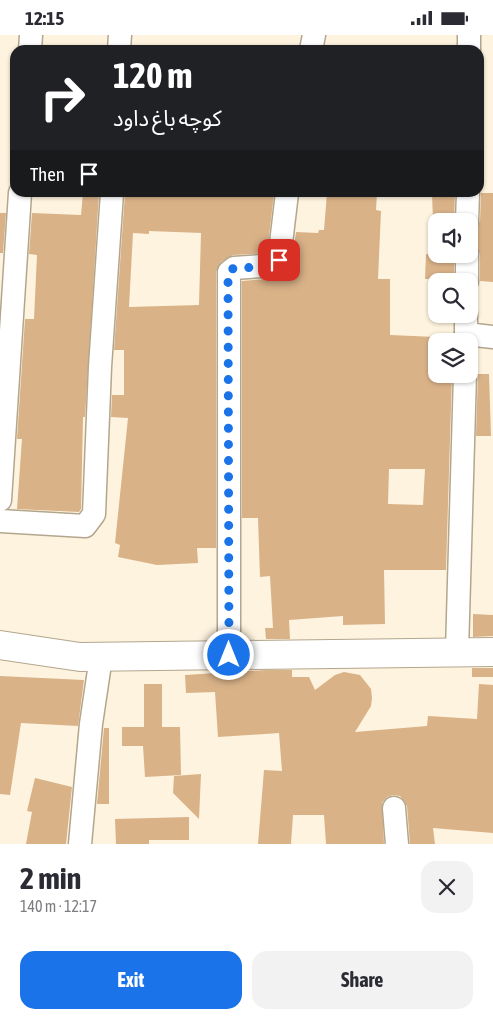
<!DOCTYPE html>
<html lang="en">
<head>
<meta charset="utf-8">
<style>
  :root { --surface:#fff; --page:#f2f2f3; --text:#2b2b33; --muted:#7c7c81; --accent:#1a73e8 }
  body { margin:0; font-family:"Asap Condensed","Noto Sans Arabic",sans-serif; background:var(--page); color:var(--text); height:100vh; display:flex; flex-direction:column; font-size:19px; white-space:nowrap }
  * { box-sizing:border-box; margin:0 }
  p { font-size:16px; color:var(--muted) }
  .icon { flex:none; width:28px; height:28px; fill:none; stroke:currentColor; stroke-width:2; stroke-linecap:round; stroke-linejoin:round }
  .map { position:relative; height:809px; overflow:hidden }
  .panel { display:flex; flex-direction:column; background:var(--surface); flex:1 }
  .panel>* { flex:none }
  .top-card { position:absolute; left:10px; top:10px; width:474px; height:152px; border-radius:15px; box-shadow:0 1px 4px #0004; background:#202124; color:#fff; overflow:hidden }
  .fabs { position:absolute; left:428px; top:178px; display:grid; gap:10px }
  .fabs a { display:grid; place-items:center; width:50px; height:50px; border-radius:10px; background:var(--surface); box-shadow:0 1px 4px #0004; font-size:25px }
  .pin { position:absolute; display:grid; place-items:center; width:42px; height:42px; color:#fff; margin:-21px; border-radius:10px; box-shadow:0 2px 8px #0006 }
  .me { position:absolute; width:55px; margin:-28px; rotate:0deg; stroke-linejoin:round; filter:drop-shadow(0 0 4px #0008) }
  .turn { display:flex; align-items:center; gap:18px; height:105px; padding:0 20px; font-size:22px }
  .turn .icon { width:65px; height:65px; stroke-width:2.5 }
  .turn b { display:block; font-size:35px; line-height:42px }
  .then { display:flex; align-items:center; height:48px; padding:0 20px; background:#0003; gap:10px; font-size:19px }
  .round { display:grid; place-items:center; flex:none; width:52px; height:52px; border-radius:15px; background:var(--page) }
  .head { display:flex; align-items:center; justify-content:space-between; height:85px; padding:0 20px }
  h1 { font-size:30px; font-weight:700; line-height:38px }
  .button { display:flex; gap:10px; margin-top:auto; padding:10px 20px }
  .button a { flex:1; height:58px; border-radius:15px; background:var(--accent); color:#fff; font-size:20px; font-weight:700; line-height:58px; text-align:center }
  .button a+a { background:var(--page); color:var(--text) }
  .status { display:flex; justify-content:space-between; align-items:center; height:35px; padding:0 25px; background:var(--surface); direction:ltr }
  .status svg { height:14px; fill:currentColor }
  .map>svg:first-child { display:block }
  .building { fill:#d9b288; fill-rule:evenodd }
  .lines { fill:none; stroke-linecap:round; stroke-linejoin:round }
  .street-casing { stroke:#b3a68d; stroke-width:25 }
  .secondary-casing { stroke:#b3a68d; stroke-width:30 }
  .street { stroke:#fff; stroke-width:22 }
  .secondary { stroke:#fff; stroke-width:28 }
  .route { stroke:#1a73e8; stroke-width:9; stroke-dasharray:0 16.2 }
</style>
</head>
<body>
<div class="status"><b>12:15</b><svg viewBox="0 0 49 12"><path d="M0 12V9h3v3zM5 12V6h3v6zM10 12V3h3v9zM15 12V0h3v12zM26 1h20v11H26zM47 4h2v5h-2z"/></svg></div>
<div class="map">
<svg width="493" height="809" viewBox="0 0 493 809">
  <rect width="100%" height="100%" fill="#fef3de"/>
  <g class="building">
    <polygon points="83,158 99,158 85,382 83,382 81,474 79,477 17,474 22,404 17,404 25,284 34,284 37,220 29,219 32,178 81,180"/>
    <path d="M125,158l149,1 -7,59 -34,2 -12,7 -5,10v276h-19l1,15 -41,2 -39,-8 2,-12 -5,-2 13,-125 -17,-1 1,-22h12v-45h-10zM149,196l52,2 -2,72 -70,2 4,-74 16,1z"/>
    <path d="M327,158h50l-1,17 5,1 -3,68h12v56l46,2v37h16l-6,196h-62l1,54 -42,1v-9l-54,4 1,19h-24l-1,-11h8l-3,-52 -10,1 -2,-59h-16v-237l35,-3 10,-6 5,-10 4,-30 22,1 1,-3h5zM389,434h36l-2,36 -35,-1z"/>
    <polygon points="432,158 455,158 454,186 433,186"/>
    <polygon points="481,158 493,158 493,247 480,246 480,219 474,208 474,197 480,186"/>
    <polygon points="0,178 6,178 3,218 0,218"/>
    <polygon points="426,219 454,219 454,245 425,244"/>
    <polygon points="478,339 489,339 491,401 476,401"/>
    <polygon points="473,579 493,580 493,601 473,602"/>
    <rect x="472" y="633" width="21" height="9"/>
    <polygon points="266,635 292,635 292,642 309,642 315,655 335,640 344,637 360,640 371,654 372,663 371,671 355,697 427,691 428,681 477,684 479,649 493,650 493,798 433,793 435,809 410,809 407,771 400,761 393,760 387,762 382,768 384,809 326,809 324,780 293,780 291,809 258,809 264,735 282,736 279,698 218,702 215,657 186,658 185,640"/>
    <polygon points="0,641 84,645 78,691 21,688 10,760 0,759"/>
    <polygon points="144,649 162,649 162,692 180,692 181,740 145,742 143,711 122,711 122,692 144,692"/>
    <polygon points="104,693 109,693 109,769 97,769"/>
    <polygon points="201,739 199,784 173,758 174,741"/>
    <polygon points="35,743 72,752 66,809 26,809 32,777 27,776"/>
    <polygon points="189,782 189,805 149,805 149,809 116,809 115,784"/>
  </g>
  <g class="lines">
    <g class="street-casing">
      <g id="street">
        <polyline points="30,15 31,0"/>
        <polyline points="119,15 120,0"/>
        <polyline points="311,15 314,0"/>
        <polyline points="469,15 469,0"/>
        <polyline points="467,186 468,158"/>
        <polyline points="467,246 467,219"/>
        <polyline points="466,299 493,302"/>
        <polyline points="466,306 466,279"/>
        <polyline points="0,465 20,158"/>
        <polyline points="0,486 85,491 94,479 100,332 112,158"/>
        <polyline points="457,616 465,339"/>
        <polyline points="229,620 229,237 234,233 276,230 279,225 287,158"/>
        <polyline points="394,773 397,809"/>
        <polyline points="80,809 91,689 101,622"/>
      </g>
    </g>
    <g class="secondary-casing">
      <polyline id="secondary" points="0,610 80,622 493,617"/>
    </g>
    <use href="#street" class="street"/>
    <use href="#secondary" class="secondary"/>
  </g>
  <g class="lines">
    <polyline class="route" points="229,620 228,237 234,233 271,232 276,230 279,225"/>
  </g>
</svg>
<div class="fabs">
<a><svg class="icon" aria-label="sound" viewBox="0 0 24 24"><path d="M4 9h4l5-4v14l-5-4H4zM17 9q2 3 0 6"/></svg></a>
<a><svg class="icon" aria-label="search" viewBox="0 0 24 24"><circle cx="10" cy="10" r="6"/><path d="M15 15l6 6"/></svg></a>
<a><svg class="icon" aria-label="layers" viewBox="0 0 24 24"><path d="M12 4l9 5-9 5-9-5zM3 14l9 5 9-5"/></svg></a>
</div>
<div class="pin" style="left:279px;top:225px;background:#d93025"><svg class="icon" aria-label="arrive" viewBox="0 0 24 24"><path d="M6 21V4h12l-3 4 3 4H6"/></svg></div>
<svg class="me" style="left:229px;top:620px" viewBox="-20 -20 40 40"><circle r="17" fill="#1a73e8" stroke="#fff" stroke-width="3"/><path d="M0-11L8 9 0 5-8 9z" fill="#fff"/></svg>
<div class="top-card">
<div class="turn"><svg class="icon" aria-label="right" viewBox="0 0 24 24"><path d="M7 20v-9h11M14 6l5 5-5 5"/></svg><div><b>120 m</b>کوچه باغ داود</div></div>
<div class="then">Then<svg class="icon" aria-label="arrive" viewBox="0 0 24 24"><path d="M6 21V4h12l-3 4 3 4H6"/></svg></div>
</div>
</div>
<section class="panel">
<div class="head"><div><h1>2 min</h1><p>140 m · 12:17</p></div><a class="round"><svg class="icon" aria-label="close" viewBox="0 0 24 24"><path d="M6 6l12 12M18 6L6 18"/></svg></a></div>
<div class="button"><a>Exit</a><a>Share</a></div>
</section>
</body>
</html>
